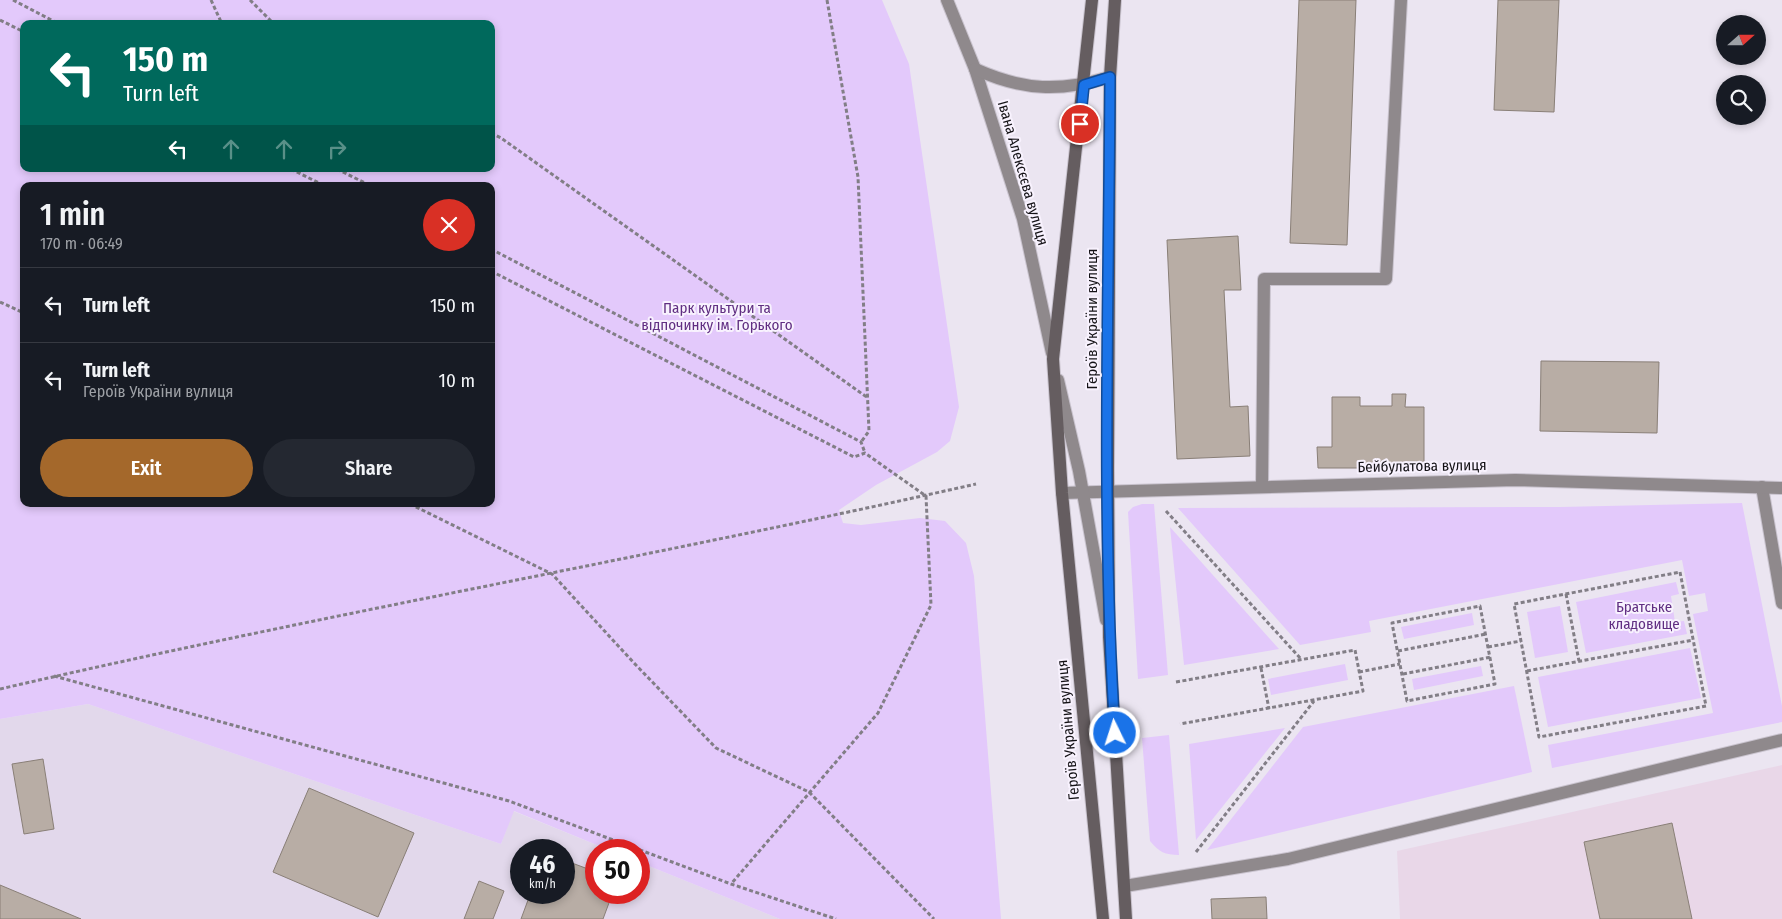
<!DOCTYPE html>
<html lang="en">
<head>
<meta charset="utf-8">
<style>
  :root { --surface:#171b24; --page:#242831; --text:#f1f3f6; --muted:#9ea1a6; --line:#363941; --accent:#a4682b }
  body { margin:0; font-family:"Fira Sans Condensed",sans-serif; background:var(--page); color:var(--text); height:100vh; display:flex; flex-direction:column; font-size:19px; white-space:nowrap }
  * { box-sizing:border-box; margin:0 }
  p { font-size:16px; color:var(--muted) }
  .icon { flex:none; width:28px; height:28px; fill:none; stroke:currentColor; stroke-width:2; stroke-linecap:round; stroke-linejoin:round }
  .map { position:relative; flex:1; overflow:hidden }
  .drawer { position:absolute; left:20px; top:182px; width:475px; height:325px; display:flex; flex-direction:column; background:var(--surface); border-radius:10px; box-shadow:0 2px 8px #0003 }
  .drawer>* { flex:none }
  .guide { position:absolute; left:20px; top:20px; width:475px; height:152px; border-radius:10px; box-shadow:0 2px 8px #0003; background:#00695c; color:#fff; overflow:hidden }
  .needle { width:32px; rotate:69deg }
  .tools { position:absolute; left:1716px; top:15px; display:grid; gap:10px }
  .tools a { display:grid; place-items:center; width:50px; height:50px; border-radius:50%; background:var(--surface); box-shadow:0 2px 8px #0003; font-size:25px }
  .speed { position:absolute; left:510px; top:839px; display:flex; gap:10px; font-size:25px; font-weight:700; text-align:center }
  .speed>* { display:grid; place-content:center; width:65px; height:65px; border-radius:50%; background:var(--surface); box-shadow:0 2px 8px #0003; line-height:1 }
  .speed small { font-size:12px; font-weight:400 }
  .speed .limit { border:8px solid #d22; background:#fff; color:#111 }
  .pin { position:absolute; display:grid; place-items:center; width:42px; height:42px; color:#fff; margin:-21px; border:2px solid #fff; border-radius:50%; box-shadow:0 1px 5px #0007 }
  .me { position:absolute; width:55px; margin:-28px; rotate:356deg; stroke-linejoin:round; filter:drop-shadow(0 0 4px #0008) }
  .turn { display:flex; align-items:center; gap:18px; height:105px; padding:0 20px; font-size:22px }
  .turn .icon { width:65px; height:65px; stroke-width:2.5 }
  .turn b { display:block; font-size:35px; line-height:42px }
  .lanes { display:flex; align-items:center; height:48px; padding:0 20px; background:#0003; justify-content:center; gap:25px; direction:ltr }
  .lanes .off { opacity:.35 }
  .round { display:grid; place-items:center; flex:none; width:52px; height:52px; border-radius:26px; background:var(--page) }
  .summary { display:flex; align-items:center; justify-content:space-between; height:85px; padding:0 20px }
  h1 { font-size:30px; font-weight:600; line-height:38px }
  .cta { display:flex; gap:10px; margin-top:auto; padding:10px 20px }
  .cta a { flex:1; height:58px; border-radius:30px; background:var(--accent); color:#fff; font-size:20px; font-weight:600; line-height:58px; text-align:center }
  .cta a+a { background:var(--page); color:var(--text) }
  ul { padding:0; list-style:none }
  li { display:flex; align-items:center; gap:15px; height:75px; padding:0 20px; border-top:1px solid var(--line) }
  li div { flex:1 }
  li b { display:block; font-size:19px }
  li em { font-style:normal }
  .map>svg:first-child { display:block }
  .built { fill:#e2d8eb; fill-rule:evenodd }
  .education { fill:#e9d7e8 }
  .green { fill:#e3c9fb; fill-rule:evenodd }
  .building { fill:#b8ada5; stroke:#897f77 }
  .lines { fill:none; stroke-linecap:round; stroke-linejoin:round }
  .service-casing { stroke:#c9c3ce; stroke-width:14 }
  .minor-casing { stroke:#c9c3ce; stroke-width:14 }
  .tertiary-casing { stroke:#c9c3ce; stroke-width:14 }
  .secondary-casing { stroke:#c9c3ce; stroke-width:14 }
  .path { stroke:#827e86; stroke-width:3; stroke-dasharray:4 2.5; stroke-linecap:butt }
  .service { stroke:#8f898c; stroke-width:12 }
  .minor { stroke:#8f898c; stroke-width:12 }
  .tertiary { stroke:#8f898c; stroke-width:12 }
  .secondary { stroke:#655d60; stroke-width:12 }
  .route-casing { stroke:#114b97; stroke-width:12 }
  .route { stroke:#1a73e8; stroke-width:9 }
  .labels { text-anchor:middle; stroke-width:4; stroke-linejoin:round; paint-order:stroke }
  .street-label { font-size:15px; fill:#141216; stroke:#f8f2fe }
  .park-label { font-size:15px; fill:#602e82; stroke:#f8f2fe }
</style>
</head>
<body>
<div class="map">
<svg width="1782" height="919" viewBox="0 0 1782 919">
  <rect width="100%" height="100%" fill="#ebe5f1"/>
  <path class="built" d="M88,704l413,140 12,-33 96,39h-13v42h43v-30l141,57h-780v-200zM521,850h43v42h-43z"/>
  <polygon class="education" points="1782,765 1782,919 1400,919 1397,851"/>
  <g class="green">
    <path d="M0,0h882l27,64 50,343 -9,34 -13,11 -61,33 -37,25 4,13 18,2 59,-7 25,3 21,22 8,33 27,343h-221l-141,-57v-12h-30l-95,-39 -13,33 -413,-140 -88,15zM24,24h467v145h-467zM491,186v318h-467v-318z"/>
    <polygon points="1742,503 1782,706 1782,722 1552,768 1548,745 1713,713 1693,614 1708,611 1705,593 1689,596 1682,560 1369,621 1371,632 1300,645 1178,508 1560,507"/>
    <polygon points="1142,504 1154,504 1168,675 1138,679 1128,512 1133,507"/>
    <polygon points="1170,527 1279,649 1184,665"/>
    <polygon points="1676,582 1679,594 1671,596 1675,622 1684,621 1687,634 1586,653 1576,602"/>
    <polygon points="1560,606 1568,652 1535,658 1527,612"/>
    <polygon points="1472,613 1474,625 1404,639 1401,627"/>
    <polygon points="1690,648 1701,698 1548,727 1538,677"/>
    <polygon points="1345,664 1348,680 1271,695 1268,679"/>
    <polygon points="1481,666 1483,676 1414,690 1412,679"/>
    <polygon points="1514,686 1532,772 1207,850 1303,727"/>
    <polygon points="1285,728 1196,840 1189,744"/>
    <path d="M1169,735l10,120c-14,0 -20,-3 -29,-14l-8,-103z"/>
  </g>
  <g class="building">
    <polygon points="1299,0 1356,0 1347,245 1290,243"/>
    <polygon points="1498,0 1559,0 1554,112 1494,110"/>
    <polygon points="1238,236 1241,290 1224,290 1230,407 1248,406 1250,456 1177,459 1167,240"/>
    <polygon points="1541,361 1659,362 1657,433 1540,431"/>
    <polygon points="1392,394 1406,394 1405,407 1424,407 1424,468 1318,468 1317,447 1332,447 1332,397 1360,397 1360,406 1392,406"/>
    <polygon points="43,759 54,829 24,834 12,764"/>
    <polygon points="309,788 414,833 378,917 273,872"/>
    <polygon points="1672,823 1692,919 1600,919 1584,842"/>
    <polygon points="564,860 596,872 596,892 613,892 603,919 521,919 531,892 564,892"/>
    <polygon points="479,881 504,891 493,919 464,919"/>
    <polygon points="0,885 81,919 0,919"/>
    <polygon points="1266,897 1267,919 1212,919 1211,899"/>
  </g>
  <g class="lines">
    <g class="service-casing">
      <g id="service">
        <polyline points="1262,487 1264,279 1386,279 1401,0"/>
        <polyline points="1762,487 1782,603"/>
        <polyline points="1125,886 1288,859 1782,740"/>
      </g>
    </g>
    <g class="minor-casing">
      <polyline id="minor" points="1062,493 1515,480 1782,488"/>
    </g>
    <g class="tertiary-casing">
      <g id="tertiary">
        <polyline points="947,0 975,69 1023,219 1052,353"/>
        <path d="M975,69c49,22 85,23 135,8"/>
        <polyline points="1058,380 1079,471 1106,620"/>
      </g>
    </g>
    <g class="secondary-casing">
      <g id="secondary">
        <polyline points="1092,0 1053,359 1062,493 1103,919"/>
        <polyline points="1115,0 1110,77 1108,469 1109,637 1126,919"/>
      </g>
    </g>
    <g class="path">
      <polyline points="13,0 59,24"/>
      <polyline points="211,0 222,24"/>
      <polyline points="250,0 274,24"/>
      <polyline points="827,0 858,177 869,431 861,442"/>
      <polyline points="0,20 24,32"/>
      <polyline points="491,133 501,138 868,398"/>
      <polyline points="291,169 325,186"/>
      <polyline points="337,169 371,186"/>
      <polyline points="491,249 861,442 865,453"/>
      <polyline points="491,271 854,457 865,453 926,496 931,605 878,713 731,884"/>
      <polyline points="0,302 24,313"/>
      <polyline points="410,504 552,574 634,663 716,748 809,792 934,919"/>
      <polyline points="1166,511 1301,659"/>
      <polygon points="1680,572 1706,706 1539,737 1514,604"/>
      <polyline points="1566,594 1579,661"/>
      <polygon points="1480,606 1495,684 1407,701 1392,623"/>
      <polyline points="1488,647 1521,641"/>
      <polyline points="1398,651 1486,634"/>
      <polyline points="1261,668 1269,709"/>
      <polyline points="1527,671 1693,640"/>
      <polyline points="1359,672 1400,664"/>
      <polyline points="1403,674 1491,657"/>
      <polyline points="54,676 509,801 731,884 836,919"/>
      <polyline points="1176,682 1355,650 1363,691 1180,724"/>
      <path d="M0,689c324,-75 652,-132 976,-205"/>
      <polyline points="1196,852 1314,701"/>
    </g>
    <use href="#service" class="service"/>
    <use href="#minor" class="minor"/>
    <use href="#tertiary" class="tertiary"/>
    <use href="#secondary" class="secondary"/>
  </g>
  <g class="lines">
    <g class="route-casing">
      <path id="route" d="M1080,124l4,-39 26,-8c-1,219 -9,438 5,656"/>
    </g>
    <use href="#route" class="route"/>
  </g>
  <g class="labels">
    <g class="street-label">
      <text transform="translate(1023 173) rotate(74)" y="5">Івана Алексєєва вулиця</text>
      <text transform="translate(1092 319) rotate(-90)" y="5">Героїв України вулиця</text>
      <text transform="translate(1422 466) rotate(-1)" y="5">Бейбулатова вулиця</text>
      <text transform="translate(1068 730) rotate(-95)" y="5">Героїв України вулиця</text>
    </g>
    <g class="park-label">
      <text x="717" y="313">Парк культури та<tspan x="717" dy="17">відпочинку ім. Горького</tspan></text>
      <text x="1644" y="612">Братське<tspan x="1644" dy="17">кладовище</tspan></text>
    </g>
  </g>
</svg>
<div class="tools">
<a><svg class="needle" viewBox="-14 -14 28 28"><path d="M0-13l5 13h-10z" fill="#e53935"/><path d="M0 13l5-13h-10z" fill="#9ea1a6"/></svg></a>
<a><svg class="icon" aria-label="search" viewBox="0 0 24 24"><circle cx="10" cy="10" r="6"/><path d="M15 15l6 6"/></svg></a>
</div>
<div class="speed"><div>46<small>km/h</small></div><div class="limit">50</div></div>
<div class="pin" style="left:1080px;top:124px;background:#d93025"><svg class="icon" aria-label="arrive" viewBox="0 0 24 24"><path d="M6 21V4h12l-3 4 3 4H6"/></svg></div>
<svg class="me" style="left:1115px;top:733px" viewBox="-20 -20 40 40"><circle r="17" fill="#1a73e8" stroke="#fff" stroke-width="3"/><path d="M0-11L8 9 0 5-8 9z" fill="#fff"/></svg>
<div class="guide">
<div class="turn"><svg class="icon" aria-label="left" viewBox="0 0 24 24"><path d="M17 20v-9H6M10 6l-5 5 5 5"/></svg><div><b>150 m</b>Turn left</div></div>
<div class="lanes"><svg class="icon" aria-label="left" viewBox="0 0 24 24"><path d="M17 20v-9H6M10 6l-5 5 5 5"/></svg><svg class="icon off" aria-label="ahead" viewBox="0 0 24 24"><path d="M12 20V5M6 11l6-6 6 6"/></svg><svg class="icon off" aria-label="ahead" viewBox="0 0 24 24"><path d="M12 20V5M6 11l6-6 6 6"/></svg><svg class="icon off" aria-label="right" viewBox="0 0 24 24"><path d="M7 20v-9h11M14 6l5 5-5 5"/></svg></div>
</div>
<section class="drawer">
<div class="summary"><div><h1>1 min</h1><p>170 m · 06:49</p></div><a class="round" style="background:#d93025;color:#fff"><svg class="icon" aria-label="close" viewBox="0 0 24 24"><path d="M6 6l12 12M18 6L6 18"/></svg></a></div>
<ul>
<li><svg class="icon" aria-label="left" viewBox="0 0 24 24"><path d="M17 20v-9H6M10 6l-5 5 5 5"/></svg><div><b>Turn left</b></div><em>150 m</em></li>
<li><svg class="icon" aria-label="left" viewBox="0 0 24 24"><path d="M17 20v-9H6M10 6l-5 5 5 5"/></svg><div><b>Turn left</b><p>Героїв України вулиця</p></div><em>10 m</em></li>
</ul>
<div class="cta"><a>Exit</a><a>Share</a></div>
</section>
</div>
</body>
</html>
